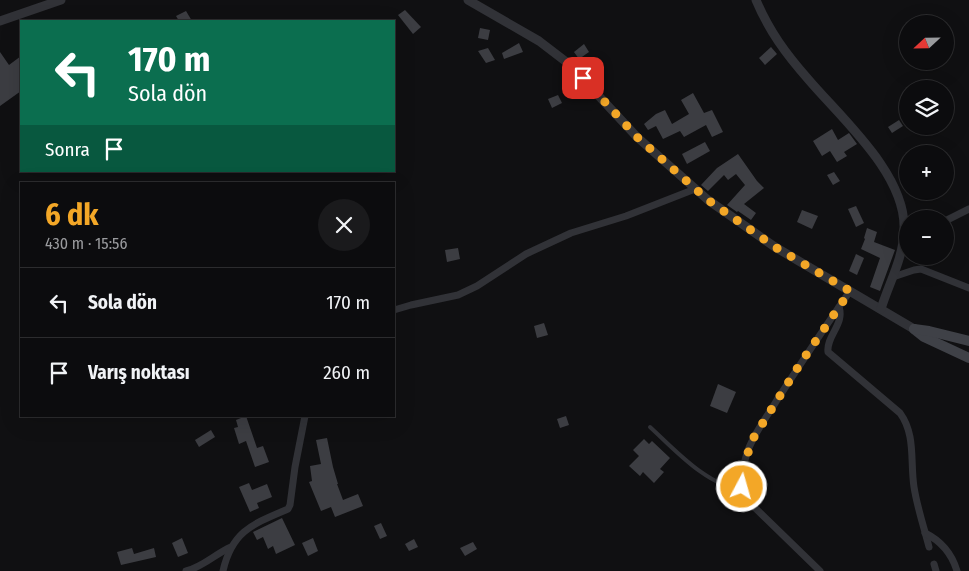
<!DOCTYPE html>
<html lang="tr">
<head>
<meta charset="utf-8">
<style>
  :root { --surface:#0c0c0e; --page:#1a1a1c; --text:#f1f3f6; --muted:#9a9b9e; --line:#2c2c2e; --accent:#f3a727 }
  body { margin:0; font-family:"Fira Sans Condensed",sans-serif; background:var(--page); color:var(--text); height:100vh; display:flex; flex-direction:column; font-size:19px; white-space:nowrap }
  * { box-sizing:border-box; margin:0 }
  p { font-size:16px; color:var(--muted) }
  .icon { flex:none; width:28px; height:28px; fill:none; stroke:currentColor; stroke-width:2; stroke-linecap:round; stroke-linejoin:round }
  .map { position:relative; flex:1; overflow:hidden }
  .sheet { position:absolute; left:20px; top:182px; width:375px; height:235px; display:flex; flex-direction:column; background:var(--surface); border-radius:0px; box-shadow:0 5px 20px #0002,0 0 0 1px var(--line) }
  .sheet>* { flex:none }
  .banner { position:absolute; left:20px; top:20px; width:375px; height:152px; border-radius:0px; box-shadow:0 5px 20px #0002,0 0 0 1px var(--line); background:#0b6e4f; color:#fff; overflow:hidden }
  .needle { width:32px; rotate:248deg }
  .buttons { position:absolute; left:899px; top:15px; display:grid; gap:10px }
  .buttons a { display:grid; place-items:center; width:55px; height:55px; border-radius:50%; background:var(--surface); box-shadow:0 5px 20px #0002,0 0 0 1px var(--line); font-size:25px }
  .pin { position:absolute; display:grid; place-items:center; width:42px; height:42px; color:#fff; margin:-21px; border-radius:10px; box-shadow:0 2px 8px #0006 }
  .me { position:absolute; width:55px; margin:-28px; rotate:6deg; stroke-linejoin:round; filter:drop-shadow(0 0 4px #0008) }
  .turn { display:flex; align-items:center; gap:18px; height:105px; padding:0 25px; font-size:22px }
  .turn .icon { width:65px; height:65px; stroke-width:2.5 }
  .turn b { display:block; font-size:35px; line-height:42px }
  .then { display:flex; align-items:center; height:48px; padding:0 25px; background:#0003; gap:10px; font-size:19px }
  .round { display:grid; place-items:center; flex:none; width:52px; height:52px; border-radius:26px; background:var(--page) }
  .headline { display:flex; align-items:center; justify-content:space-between; height:85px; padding:0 25px }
  h1 { font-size:30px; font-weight:700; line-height:38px; color:var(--accent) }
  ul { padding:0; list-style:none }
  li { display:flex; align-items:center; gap:15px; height:70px; padding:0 25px; border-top:1px solid var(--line) }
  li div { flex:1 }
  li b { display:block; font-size:19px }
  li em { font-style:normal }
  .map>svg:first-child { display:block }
  .building { fill:#3c3d42 }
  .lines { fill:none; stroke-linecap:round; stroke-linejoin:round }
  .service { stroke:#313237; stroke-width:4 }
  .minor { stroke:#313237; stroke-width:7 }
  .tertiary { stroke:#313237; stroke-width:9 }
  .secondary { stroke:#3f4147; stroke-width:10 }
  .route { stroke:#f3a727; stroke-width:9; stroke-dasharray:0 16.2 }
</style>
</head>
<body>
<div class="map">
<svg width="969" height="571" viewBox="0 0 969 571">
  <rect width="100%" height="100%" fill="#101012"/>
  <g class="building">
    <polygon points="405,10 421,27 413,34 398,15"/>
    <polygon points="186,11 192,21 179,21 176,16"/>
    <polygon points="480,28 490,30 488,40 478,38"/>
    <polygon points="519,43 523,52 504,59 502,53"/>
    <polygon points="584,44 589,52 579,59 574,52"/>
    <polygon points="771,47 777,54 765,65 759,58"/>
    <polygon points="488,48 495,60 486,63 478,51"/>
    <polygon points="0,52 9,65 21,56 21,91 0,106"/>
    <polygon points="693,93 704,113 712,110 723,132 712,137 706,125 684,137 680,131 663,139 656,126 648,130 644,124 656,114 665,110 672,124 689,114 681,100"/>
    <polygon points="558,95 562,103 552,108 548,99"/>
    <polygon points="899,120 903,126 892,133 888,127"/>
    <polygon points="832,129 838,140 849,133 857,144 844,152 847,156 837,162 830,151 822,156 813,141"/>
    <polygon points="705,142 710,151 687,164 682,154"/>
    <polygon points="738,154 757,181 764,188 744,204 756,213 751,220 738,211 737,212 727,205 745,185 736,174 728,180 724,175 708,191 701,185 717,168"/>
    <polygon points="834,172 840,181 833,185 827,175"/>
    <polygon points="856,206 864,223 856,227 848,209"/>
    <polygon points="802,210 818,216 812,229 797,222"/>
    <polygon points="867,228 877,232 874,242 895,250 880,291 870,287 880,258 861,249 865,239 864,238"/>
    <polygon points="458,248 460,259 447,262 445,250"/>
    <polygon points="856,254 864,258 857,275 849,271"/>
    <polygon points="544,323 548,335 537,338 534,326"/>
    <polygon points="718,384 736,392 727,413 710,406"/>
    <polygon points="246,416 257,448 263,446 269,462 255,467 246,441 239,444 234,428 238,427 236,420"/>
    <polygon points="566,416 569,425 560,428 557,419"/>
    <polygon points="211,430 215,437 199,447 195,440"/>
    <polygon points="327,438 333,467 338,484 337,484 343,500 358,494 363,506 335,517 331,507 321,511 309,482 312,481 310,466 321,464 316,440"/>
    <polygon points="644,439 649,444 652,441 670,458 660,469 664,472 654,483 643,472 640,476 629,466 639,456 633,450"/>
    <polygon points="249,483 252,490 267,484 272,497 257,503 259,508 250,512 239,487"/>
    <polygon points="282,518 295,545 276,554 273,546 268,549 263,537 257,540 253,532"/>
    <polygon points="381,523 387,536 380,539 374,526"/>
    <polygon points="182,538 188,553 178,557 172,543"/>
    <polygon points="313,538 318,551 308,556 302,543"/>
    <polygon points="414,539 418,547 409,551 405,544"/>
    <polygon points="473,542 477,549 465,556 460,548"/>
    <polygon points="132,548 134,554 154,548 156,557 121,565 117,552"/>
  </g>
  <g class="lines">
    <path class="service" d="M650,427c25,23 57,59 93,63"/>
    <g class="minor">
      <polyline points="945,221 969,209"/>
      <polyline points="893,277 914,270 921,269 969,288"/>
      <path d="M839,307c6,17 -13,29 -11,45l72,61c16,22 10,48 14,74 3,20 10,40 15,60"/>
      <polyline points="394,310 411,305 458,295 477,286 526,254 571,233 626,216 695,189"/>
      <path d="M925,533c16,8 27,21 32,38"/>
      <polyline points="934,564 936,571"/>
      <path d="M186,571c17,-4 29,-17 45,-24"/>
      <path d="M223,571c9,-40 30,-47 65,-62l2,-4 5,-38 10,-51"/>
      <path d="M820,571l-72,-70c-9,-16 -6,-31 -1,-48 6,-19 20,-36 30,-53 24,-37 48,-73 73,-109"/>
    </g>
    <g class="tertiary">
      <polyline points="468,0 539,41 569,64 637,137 708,200 775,247 914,329"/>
      <path d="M756,0c13,31 30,54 52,79 33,39 98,95 96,150 0,28 -15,54 -23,80"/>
      <polyline points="0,21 61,0"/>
    </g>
    <g class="secondary">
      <polyline points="914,329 924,337 969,358"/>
      <polyline points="914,329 929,331 969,341"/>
    </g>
  </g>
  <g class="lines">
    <polyline class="route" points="583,78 637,137 708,200 775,247 850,291 800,364 754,437 744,463 742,487"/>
  </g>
</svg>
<div class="buttons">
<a><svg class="needle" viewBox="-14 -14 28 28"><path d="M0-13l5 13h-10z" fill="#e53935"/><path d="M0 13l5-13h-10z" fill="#9a9b9e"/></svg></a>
<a><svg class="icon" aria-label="layers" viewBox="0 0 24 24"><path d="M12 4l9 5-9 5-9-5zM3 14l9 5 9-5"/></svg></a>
<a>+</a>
<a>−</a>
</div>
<div class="pin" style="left:583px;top:78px;background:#d93025"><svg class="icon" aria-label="arrive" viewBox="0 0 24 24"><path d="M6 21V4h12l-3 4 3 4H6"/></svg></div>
<svg class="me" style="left:742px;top:487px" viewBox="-20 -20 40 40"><circle r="17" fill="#f3a727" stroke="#fff" stroke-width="3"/><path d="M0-11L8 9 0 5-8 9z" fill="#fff"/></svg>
<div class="banner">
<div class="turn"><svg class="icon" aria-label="left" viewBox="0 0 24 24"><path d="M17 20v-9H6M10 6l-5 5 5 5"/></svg><div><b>170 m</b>Sola dön</div></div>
<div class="then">Sonra<svg class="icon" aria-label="arrive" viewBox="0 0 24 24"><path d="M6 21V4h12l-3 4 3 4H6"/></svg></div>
</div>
<section class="sheet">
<div class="headline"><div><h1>6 dk</h1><p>430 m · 15:56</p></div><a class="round"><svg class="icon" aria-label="close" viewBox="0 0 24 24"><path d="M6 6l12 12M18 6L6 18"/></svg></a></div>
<ul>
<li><svg class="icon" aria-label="left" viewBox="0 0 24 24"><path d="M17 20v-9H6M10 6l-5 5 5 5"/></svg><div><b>Sola dön</b></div><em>170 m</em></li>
<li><svg class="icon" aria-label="arrive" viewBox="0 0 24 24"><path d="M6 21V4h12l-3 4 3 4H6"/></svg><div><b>Varış noktası</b></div><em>260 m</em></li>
</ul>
</section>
</div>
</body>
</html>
